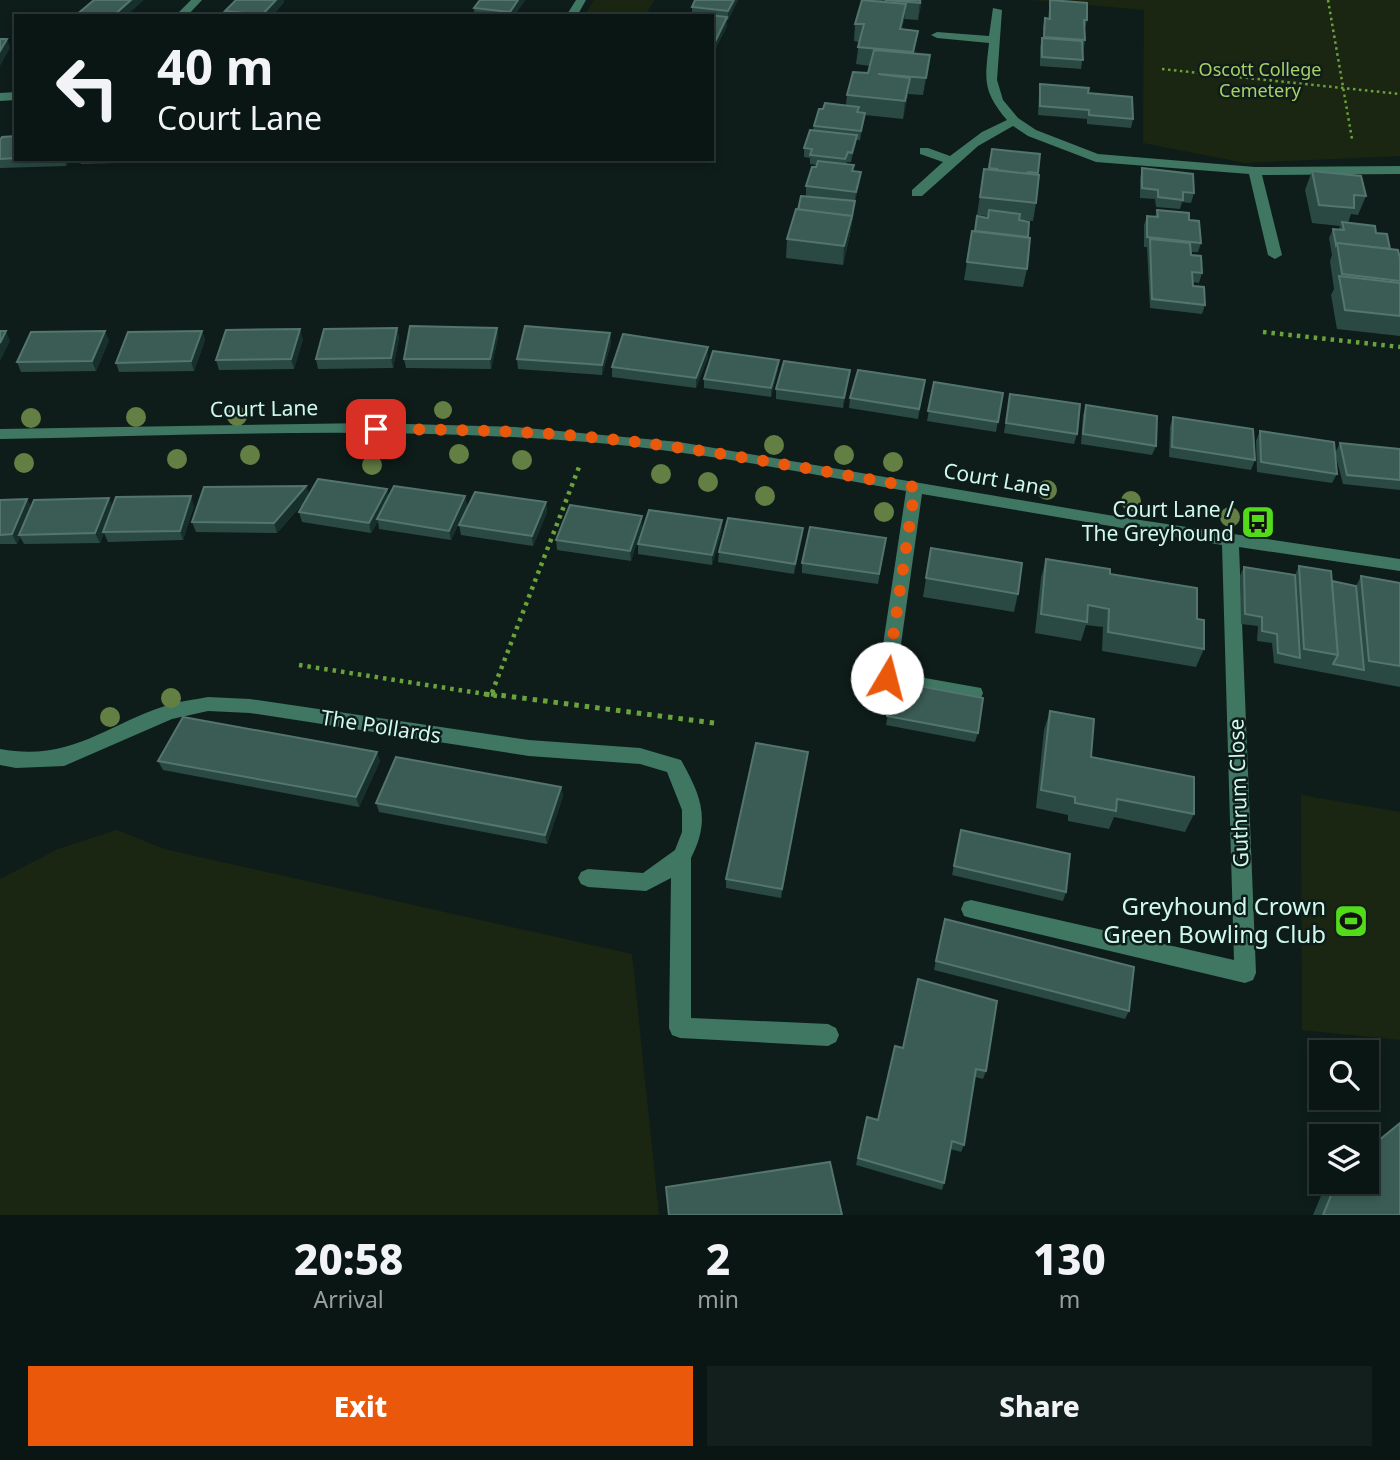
<!DOCTYPE html>
<html lang="en">
<head>
<meta charset="utf-8">
<style>
  :root { --surface:#0a1614; --page:#131f1d; --text:#f1f3f6; --muted:#999fa0; --line:#2a3534; --accent:#ea580c }
  body { margin:0; font-family:"Noto Sans",sans-serif; background:var(--page); color:var(--text); height:100vh; display:flex; flex-direction:column; font-size:26px; white-space:nowrap }
  * { box-sizing:border-box; margin:0 }
  p { font-size:23px; color:var(--muted) }
  .icon { flex:none; width:38px; height:38px; fill:none; stroke:currentColor; stroke-width:2; stroke-linecap:round; stroke-linejoin:round }
  .map { position:relative; height:1215px; overflow:hidden }
  .drawer { display:flex; flex-direction:column; background:var(--surface); flex:1 }
  .drawer>* { flex:none }
  .banner { position:absolute; left:14px; top:14px; width:700px; height:147px; border-radius:0px; box-shadow:0 4px 10px #0003,0 0 0 2px var(--line); background:#0a1614; color:var(--text); overflow:hidden }
  .buttons { position:absolute; left:1309px; top:1040px; display:grid; gap:14px }
  .buttons a { display:grid; place-items:center; width:70px; height:70px; border-radius:0px; background:var(--surface); box-shadow:0 4px 10px #0003,0 0 0 2px var(--line); font-size:35px }
  .pin { position:absolute; display:grid; place-items:center; width:60px; height:60px; color:#fff; margin:-30px; border-radius:14px; box-shadow:0 4px 10px #0006 }
  .me { position:absolute; width:77px; margin:-38px; rotate:8deg; stroke-linejoin:round; filter:drop-shadow(0 0 5px #0008) }
  .turn { display:flex; align-items:center; gap:24px; height:147px; padding:0 28px; font-size:32px }
  .turn .icon { width:91px; height:91px; stroke-width:2.5 }
  .turn b { display:block; font-size:49px; line-height:60px }
  .eta { display:flex; justify-content:space-evenly; align-items:center; height:119px; text-align:center }
  .eta b { font-size:42px; font-weight:800; line-height:49px }
  .action { display:flex; gap:14px; margin-top:auto; padding:14px 28px }
  .action a { flex:1; height:80px; border-radius:0px; background:var(--accent); color:#fff; font-size:28px; font-weight:800; line-height:80px; text-align:center }
  .action a+a { background:var(--page); color:var(--text) }
  .map>svg:first-child { display:block }
  .green { fill:#1b2612 }
  .lines { fill:none; stroke-linecap:round; stroke-linejoin:round }
  .path-far2 { stroke:#6aa23b; stroke-width:2.5; stroke-dasharray:2.5 3.5; stroke-linecap:butt }
  .path-far1 { stroke:#6aa23b; stroke-width:4.5; stroke-dasharray:3.5 5; stroke-linecap:butt }
  .path { stroke:#6aa23b; stroke-width:5; stroke-dasharray:4.5 6; stroke-linecap:butt }
  .minor { fill:#3f7763; fill-rule:evenodd }
  .tree { fill:#647f44 }
  .wall { fill:#2a4943 }
  .shaded-wall { fill:#17302b }
  .building { fill:#3b5c55; stroke:#53756d; stroke-width:2 }
  .route { stroke:#ea580c; stroke-width:12; stroke-dasharray:0 21.6 }
  .labels { text-anchor:middle; stroke-width:5; stroke-linejoin:round; paint-order:stroke }
  .far-park-label { font-size:18px; fill:#aad066; stroke:#0e1d1a }
  .street-label { font-size:21px; fill:#d0f9ee; stroke:#0e1d1a }
  .poi-label { font-size:21px; fill:#d0f9ee; stroke:#0e1d1a; text-anchor:end }
  .near-poi-label { font-size:24px; fill:#d0f9ee; stroke:#0e1d1a; text-anchor:end }
</style>
</head>
<body>
<div class="map">
<svg width="1400" height="1215" viewBox="0 0 1400 1215">
  <rect width="100%" height="100%" fill="#0e1d1a"/>
  <g class="green">
    <polygon points="594,0 654,0 645,16 584,16"/>
    <polygon points="1031,0 1400,0 1400,156 1245,163 1143,143 1144,10"/>
    <polygon points="1301,795 1400,812 1400,1040 1302,1030"/>
    <polygon points="117,830 164,849 632,954 659,1215 0,1215 0,879 58,849"/>
  </g>
  <g class="lines">
    <g class="path-far2">
      <polyline points="1328,0 1352,139"/>
      <polyline points="1162,69 1400,94"/>
    </g>
    <g class="path-far1">
      <polyline points="1263,332 1400,347"/>
      <polyline points="299,665 491,695"/>
      <polyline points="497,696 491,695 579,467"/>
    </g>
    <g class="path">
      <polyline points="485,694 491,695"/>
      <polyline points="491,694 714,723"/>
    </g>
    <g class="minor">
      <polygon points="191,0 202,0 187,16 175,16"/>
      <polygon points="576,0 586,0 577,16 566,16"/>
      <path d="M993,8l9,2 -5,70 6,20 15,18 18,12 62,24 157,13 145,-1v8l-138,1 20,80 -7,4 -7,-4 -19,-81 -153,-12 -68,-26 -15,-10 -35,20 -56,50h-10v-6l31,-28 -23,-8v-6h8l22,8 32,-24 25,-12c-25,-30 -22,-40 -18,-77l-52,-5 -6,-3 6,-3 52,4z"/>
      <polygon points="16,92 16,100 0,101 0,93"/>
      <path d="M368,423l147,4 164,15 441,75 280,42v12l-161,-24 17,426 -3,7 -8,3 -274,-65 -7,-2 -3,-7 3,-7 7,-2 263,60 -12,-415 -300,-51 -25,179 84,15 2,5 -2,5 -7,2 -87,-15 -6,-2 -3,-5 28,-187c-105,-19 -211,-40 -319,-49 -195,-16 -391,-7 -587,-3v-10z"/>
      <path d="M208,697l42,2 279,41 111,8 41,12c20,36 30,59 10,98v160l137,6 8,4 3,7 -3,7 -8,4 -148,-8 -8,-3 -3,-7 2,-150 -25,13 -58,-4 -7,-3 -3,-6 3,-6 7,-3 55,4 32,-23 7,-18v-22l-15,-38 -27,-8 -111,-8 -279,-43 -42,-2 -36,8 -108,47 -48,2 -16,-3v-16c70,13 104,-23 165,-43 14,-5 29,-6 43,-9z"/>
    </g>
  </g>
  <g class="tree">
    <circle cx="443" cy="410" r="9"/>
    <circle cx="237" cy="416" r="10"/>
    <circle cx="136" cy="417" r="10"/>
    <circle cx="31" cy="418" r="10"/>
    <circle cx="774" cy="445" r="10"/>
    <circle cx="459" cy="454" r="10"/>
    <circle cx="250" cy="455" r="10"/>
    <circle cx="844" cy="455" r="10"/>
    <circle cx="177" cy="459" r="10"/>
    <circle cx="522" cy="460" r="10"/>
    <circle cx="893" cy="462" r="10"/>
    <circle cx="24" cy="463" r="10"/>
    <circle cx="372" cy="465" r="10"/>
    <circle cx="661" cy="474" r="10"/>
    <circle cx="708" cy="482" r="10"/>
    <circle cx="1047" cy="490" r="10"/>
    <circle cx="765" cy="496" r="10"/>
    <circle cx="1131" cy="501" r="10"/>
    <circle cx="884" cy="512" r="10"/>
    <circle cx="1230" cy="517" r="10"/>
    <circle cx="171" cy="698" r="10"/>
    <circle cx="110" cy="717" r="10"/>
  </g>
  <g class="wall">
    <polygon points="236,0 284,0 284,2 272,16 226,16 225,11"/>
    <polygon points="480,0 525,0 514,16 471,16 474,15 474,8"/>
    <polygon points="738,0 728,20 727,20 727,26 712,55 712,16 692,13 692,7"/>
    <polygon points="862,0 922,0 918,20 904,19 902,29 918,31 914,54 930,55 923,95 908,94 903,119 865,115 860,140 856,140 851,162 847,162 846,164 853,171 860,181 855,201 806,196 806,186 817,165 810,164 810,158 804,157 804,148 813,130 814,126 823,109 846,105 847,95 868,73 870,66 856,64 859,42 854,41 855,24"/>
    <polygon points="1050,0 1087,20 1085,29 1084,29 1085,40 1081,69 1040,66 1040,47 1042,38 1043,38 1043,27 1045,18 1048,19"/>
    <polygon points="1040,84 1088,93 1133,119 1131,128 1087,124 1087,119 1038,115 1039,93"/>
    <polygon points="16,136 16,159 70,159 66,166 0,168 0,140"/>
    <polygon points="992,149 1040,154 1036,203 1033,221 1019,220 1028,237 1027,269 1023,287 964,280 972,231 975,231 987,217 987,216 977,215 984,169 988,169"/>
    <polygon points="79,159 154,159 153,162 81,164"/>
    <polygon points="167,159 240,159 168,162"/>
    <polygon points="1142,168 1194,193 1191,203 1182,202 1180,209 1156,207 1155,199 1140,198 1140,178"/>
    <polygon points="1312,171 1366,196 1358,215 1351,214 1348,223 1376,233 1400,258 1400,336 1337,329 1331,295 1334,289 1330,261 1332,255 1329,238 1333,229 1339,229 1340,226 1312,223 1305,190"/>
    <polygon points="798,210 854,211 850,234 843,265 786,258 787,239"/>
    <polygon points="1157,210 1189,220 1201,243 1198,252 1190,252 1191,255 1202,273 1199,283 1193,282 1193,286 1205,305 1202,314 1150,308 1147,247 1144,247 1144,225 1147,216 1155,217"/>
    <polygon points="397,328 399,338 393,368 318,369 316,359"/>
    <polygon points="497,328 498,337 491,369 406,368 404,359"/>
    <polygon points="202,331 205,340 194,371 119,372 116,363"/>
    <polygon points="610,333 611,343 602,375 518,369 517,359"/>
    <polygon points="303,339 294,369 219,370 216,360"/>
    <polygon points="109,340 96,371 21,372 17,362"/>
    <polygon points="708,347 708,357 696,388 612,377 612,367"/>
    <polygon points="778,369 771,397 704,388 704,379"/>
    <polygon points="850,370 843,408 776,399 776,389"/>
    <polygon points="925,380 918,419 849,408 850,398"/>
    <polygon points="934,382 1003,393 996,432 927,421"/>
    <polygon points="1010,394 1077,434 1074,444 1004,433"/>
    <polygon points="1086,405 1156,446 1152,455 1081,444 1083,415"/>
    <polygon points="1173,417 1255,460 1251,470 1169,457 1170,427"/>
    <polygon points="1260,431 1337,474 1332,483 1257,472 1256,441"/>
    <polygon points="1340,443 1400,449 1400,490 1343,484 1335,453"/>
    <polygon points="306,486 309,495 387,489 389,497 465,496 467,506 451,540 379,529 378,521 371,533 302,522 299,512 306,500 277,533 196,532 192,522"/>
    <polygon points="109,498 112,507 194,506 183,540 108,542 104,533 100,543 24,544 20,537 17,544 0,544 0,500 27,499 31,507"/>
    <polygon points="546,502 547,512 533,546 461,535 459,525"/>
    <polygon points="642,516 642,526 631,561 557,550 556,540"/>
    <polygon points="803,528 802,538 794,574 718,562 719,552"/>
    <polygon points="722,530 712,565 638,554 638,544"/>
    <polygon points="886,538 878,584 802,573 802,563"/>
    <polygon points="931,548 1018,594 1014,612 923,597"/>
    <polygon points="1046,559 1110,574 1197,619 1204,649 1196,667 1102,651 1103,627 1086,625 1081,641 1035,633 1041,578"/>
    <polygon points="1299,566 1332,582 1356,586 1361,576 1400,583 1400,687 1274,663 1272,643 1257,641 1258,626 1241,624 1240,576 1244,567 1295,575"/>
    <polygon points="893,681 978,733 975,742 886,725"/>
    <polygon points="1050,711 1091,757 1194,814 1185,832 1114,817 1109,829 1068,821 1068,815 1036,808 1044,730"/>
    <polygon points="808,752 781,898 726,888 726,879"/>
    <polygon points="158,761 380,761 359,807 163,770"/>
    <polygon points="561,787 563,796 547,844 379,812 376,803"/>
    <polygon points="961,830 1066,892 1063,901 952,875"/>
    <polygon points="942,928 1129,1011 1125,1019 934,970"/>
    <polygon points="895,1046 986,1071 983,1079 975,1077 964,1145 961,1152 950,1149 944,1183 942,1190 856,1165 867,1117 878,1120"/>
    <polygon points="1332,1181 1367,1181 1400,1215 1313,1215 1323,1191"/>
  </g>
  <g class="shaded-wall">
    <polygon points="131,0 144,0 126,16 113,16"/>
    <polygon points="276,0 284,0 284,2 272,16 262,16"/>
    <polygon points="518,0 525,0 514,16 510,16 510,12"/>
    <polygon points="734,0 738,0 728,20 728,11"/>
    <polygon points="920,0 922,0 918,20"/>
    <polygon points="906,4 904,21 898,46 900,29"/>
    <polygon points="727,17 727,26 713,55 713,46"/>
    <polygon points="7,39 10,48 0,66 0,51"/>
    <polygon points="930,55 928,73 923,95 926,78"/>
    <polygon points="910,78 908,95 903,119 905,101"/>
    <polygon points="865,113 864,122 860,140 861,131"/>
    <polygon points="857,135 856,144 851,162 852,153"/>
    <polygon points="64,159 70,159 66,166"/>
    <polygon points="861,172 860,181 855,201 856,192"/>
    <polygon points="855,201 850,234 843,265 844,246"/>
    <polygon points="397,328 399,338 393,368 391,358"/>
    <polygon points="497,328 498,337 491,369 490,359"/>
    <polygon points="300,329 303,339 294,369 291,359"/>
    <polygon points="6,331 10,341 0,361 0,343"/>
    <polygon points="105,331 109,340 96,371 92,361"/>
    <polygon points="202,331 205,340 194,371 191,361"/>
    <polygon points="610,333 611,343 602,375 602,365"/>
    <polygon points="708,347 708,357 696,388 696,378"/>
    <polygon points="779,360 778,369 771,397 771,388"/>
    <polygon points="850,370 849,380 843,408 844,398"/>
    <polygon points="306,486 309,496 277,533 274,523"/>
    <polygon points="387,489 389,499 377,519 378,521 371,533 369,523"/>
    <polygon points="191,496 194,506 183,540 180,531"/>
    <polygon points="465,496 467,506 451,540 449,531"/>
    <polygon points="109,498 113,508 100,543 95,533"/>
    <polygon points="27,499 32,509 19,535 20,537 17,544 12,534"/>
    <polygon points="546,502 547,512 533,546 532,536"/>
    <polygon points="642,516 642,526 631,561 630,551"/>
    <polygon points="722,520 722,530 712,565 712,555"/>
    <polygon points="803,528 802,538 794,574 795,564"/>
    <polygon points="377,752 380,761 359,807 356,797"/>
    <polygon points="808,752 807,761 781,898 782,889"/>
    <polygon points="561,787 563,796 547,844 545,835"/>
  </g>
  <g class="building">
    <polygon points="94,0 131,0 113,16 75,16"/>
    <polygon points="236,0 276,0 262,15 225,11"/>
    <polygon points="480,0 518,0 510,12 474,8"/>
    <polygon points="695,0 734,0 728,11 692,7"/>
    <polygon points="862,0 906,4 900,29 918,31 913,52 858,47 864,24 855,24"/>
    <polygon points="885,0 920,0 920,3"/>
    <polygon points="1050,0 1087,3 1087,20 1084,20 1085,40 1044,37 1045,18 1050,19"/>
    <polygon points="690,13 727,17 713,46 712,16 689,16"/>
    <polygon points="1042,38 1082,41 1083,60 1042,57"/>
    <polygon points="0,39 7,39 0,51"/>
    <polygon points="874,50 930,55 926,78 878,74 910,78 905,101 847,95 853,72 868,73"/>
    <polygon points="1040,84 1089,88 1088,93 1132,97 1133,119 1089,115 1089,110 1040,106"/>
    <polygon points="825,103 859,107 857,112 865,113 861,131 814,126 819,109 823,109"/>
    <polygon points="810,130 857,135 852,153 848,152 845,159 810,155 812,149 804,148"/>
    <polygon points="16,136 16,158 0,159 0,140 2,137"/>
    <polygon points="992,149 1040,154 1038,173 1028,172 1027,174 997,170 997,169 989,168"/>
    <polygon points="818,161 854,165 852,171 861,172 856,192 806,186 812,167 816,167"/>
    <polygon points="1142,168 1193,174 1194,193 1183,192 1183,200 1158,197 1158,190 1142,188"/>
    <polygon points="984,169 1039,175 1036,203 980,197"/>
    <polygon points="1312,171 1361,176 1366,196 1354,195 1354,208 1319,205"/>
    <polygon points="801,196 855,201 852,216 798,210"/>
    <polygon points="796,209 852,216 844,246 787,239"/>
    <polygon points="989,210 1020,214 1019,220 1029,222 1028,237 975,231 977,216 988,218"/>
    <polygon points="1157,210 1189,213 1189,220 1199,221 1201,243 1147,237 1147,216 1158,217"/>
    <polygon points="1342,222 1375,226 1376,233 1387,234 1390,249 1337,243 1336,245 1333,229 1344,230"/>
    <polygon points="972,231 1030,238 1027,269 967,262"/>
    <polygon points="1150,239 1190,243 1191,255 1201,256 1202,273 1192,272 1193,286 1204,287 1205,305 1152,299"/>
    <polygon points="1337,243 1398,250 1400,258 1400,281 1342,274"/>
    <polygon points="1339,276 1400,283 1400,316 1345,310"/>
    <polygon points="410,326 497,328 490,359 404,359"/>
    <polygon points="525,326 610,333 602,365 517,359"/>
    <polygon points="397,328 391,358 316,359 324,329"/>
    <polygon points="300,329 291,359 216,360 226,330"/>
    <polygon points="0,331 6,331 0,343"/>
    <polygon points="105,331 92,361 17,362 31,332"/>
    <polygon points="202,331 191,361 116,363 128,332"/>
    <polygon points="623,334 708,347 696,378 612,367"/>
    <polygon points="713,351 779,360 771,388 704,379"/>
    <polygon points="784,361 850,370 844,398 776,389"/>
    <polygon points="858,370 925,380 919,409 850,398"/>
    <polygon points="934,382 1003,393 998,422 928,411"/>
    <polygon points="1010,394 1080,404 1077,434 1006,423"/>
    <polygon points="1086,405 1157,416 1156,446 1083,434"/>
    <polygon points="1173,417 1253,429 1255,460 1172,447"/>
    <polygon points="1260,431 1334,442 1337,474 1261,462"/>
    <polygon points="1340,443 1400,449 1400,480 1347,475"/>
    <polygon points="318,479 387,489 369,523 299,512"/>
    <polygon points="306,486 274,523 192,522 204,487"/>
    <polygon points="394,486 465,496 449,531 377,519"/>
    <polygon points="475,492 546,502 532,536 459,525"/>
    <polygon points="191,496 180,531 103,532 116,497"/>
    <polygon points="109,498 95,533 19,535 34,500"/>
    <polygon points="27,499 12,534 0,535 0,500"/>
    <polygon points="570,505 642,516 630,551 556,540"/>
    <polygon points="649,510 722,520 712,555 638,544"/>
    <polygon points="728,518 803,528 795,564 719,552"/>
    <polygon points="810,527 886,538 879,574 802,563"/>
    <polygon points="931,548 1022,563 1018,594 926,578"/>
    <polygon points="1046,559 1110,569 1110,574 1197,588 1197,619 1204,620 1204,649 1108,632 1109,609 1088,605 1087,622 1041,614"/>
    <polygon points="1299,566 1331,571 1338,655 1304,649"/>
    <polygon points="1244,567 1295,575 1300,658 1278,653 1277,634 1262,631 1262,617 1245,614"/>
    <polygon points="1361,576 1400,583 1400,666 1369,661"/>
    <polygon points="1332,581 1356,586 1364,670 1333,664 1338,655"/>
    <polygon points="893,681 983,698 978,733 887,716"/>
    <polygon points="1050,711 1094,719 1091,757 1194,777 1194,814 1117,799 1116,811 1075,803 1075,797 1041,790"/>
    <polygon points="183,717 377,752 356,797 158,761"/>
    <polygon points="756,743 808,752 782,889 726,879"/>
    <polygon points="396,757 561,787 545,835 376,803"/>
    <polygon points="961,830 1070,854 1066,892 954,866"/>
    <polygon points="945,919 1134,967 1129,1011 936,961"/>
    <polygon points="918,979 997,1001 986,1071 976,1069 964,1145 952,1141 944,1183 858,1158 867,1117 878,1120 895,1046 903,1048"/>
    <polygon points="1400,1123 1400,1215 1323,1215 1337,1181 1367,1181 1367,1150"/>
    <polygon points="830,1162 842,1215 669,1215 666,1187"/>
  </g>
  <g class="lines">
    <path class="route" d="M376,429c71,1 142,1 213,8 109,10 218,32 326,50l-28,191"/>
  </g>
  <defs>
    <g id="bus-square" transform="scale(1.75)"><rect x="-9" y="-9" width="18" height="18" rx="4" fill="#53db1a" stroke="#0e1d1a"/><path d="M-5-6H5V4H4V6H2V4H-2V6H-4V4H-5ZM-3.5-4V0h7V-4ZM-3.5 1.2v1.5H-2V1.2ZM2 1.2v1.5H3.5V1.2Z" fill="#111"/></g>
    <g id="stadium-square" transform="scale(1.75)"><rect x="-9" y="-9" width="18" height="18" rx="4" fill="#53db1a" stroke="#0e1d1a"/><path d="M0-5a6.5 5 0 1 0 0 10a6.5 5 0 1 0 0-10ZM-3.5-1.8h7v3.6h-7Z" fill="#111"/></g>
  </defs>
  <g fill-rule="evenodd">
    <use href="#bus-square" x="1258" y="522"/>
    <use href="#stadium-square" x="1351" y="921"/>
  </g>
  <g class="labels">
    <g class="far-park-label">
      <text x="1260" y="76">Oscott College<tspan x="1260" dy="21">Cemetery</tspan></text>
    </g>
    <g class="street-label">
      <text transform="translate(264 409) rotate(-1)" y="7">Court Lane</text>
      <text transform="translate(997 480) rotate(10)" y="7">Court Lane</text>
      <text transform="translate(381 727) rotate(9)" y="7">The Pollards</text>
      <text transform="translate(1239 793) rotate(-92)" y="7">Guthrum Close</text>
    </g>
    <g class="poi-label">
      <text x="1234" y="517">Court Lane /<tspan x="1234" dy="24">The Greyhound</tspan></text>
    </g>
    <g class="near-poi-label">
      <text x="1326" y="915">Greyhound Crown<tspan x="1326" dy="28">Green Bowling Club</tspan></text>
    </g>
  </g>
</svg>
<div class="buttons">
<a><svg class="icon" aria-label="search" viewBox="0 0 24 24"><circle cx="10" cy="10" r="6"/><path d="M15 15l6 6"/></svg></a>
<a><svg class="icon" aria-label="layers" viewBox="0 0 24 24"><path d="M12 4l9 5-9 5-9-5zM3 14l9 5 9-5"/></svg></a>
</div>
<div class="pin" style="left:376px;top:429px;background:#d93025"><svg class="icon" aria-label="arrive" viewBox="0 0 24 24"><path d="M6 21V4h12l-3 4 3 4H6"/></svg></div>
<svg class="me" style="left:887px;top:678px" viewBox="-20 -20 40 40"><circle r="19" fill="#fff"/><path d="M0-13L10 11 0 6-10 11z" fill="#ea580c"/></svg>
<div class="banner">
<div class="turn"><svg class="icon" aria-label="left" viewBox="0 0 24 24"><path d="M17 20v-9H6M10 6l-5 5 5 5"/></svg><div><b>40 m</b>Court Lane</div></div>
</div>
</div>
<section class="drawer">
<div class="eta">
<div><b>20:58</b><p>Arrival</p></div>
<div><b>2</b><p>min</p></div>
<div><b>130</b><p>m</p></div>
</div>
<div class="action"><a>Exit</a><a>Share</a></div>
</section>
</body>
</html>
